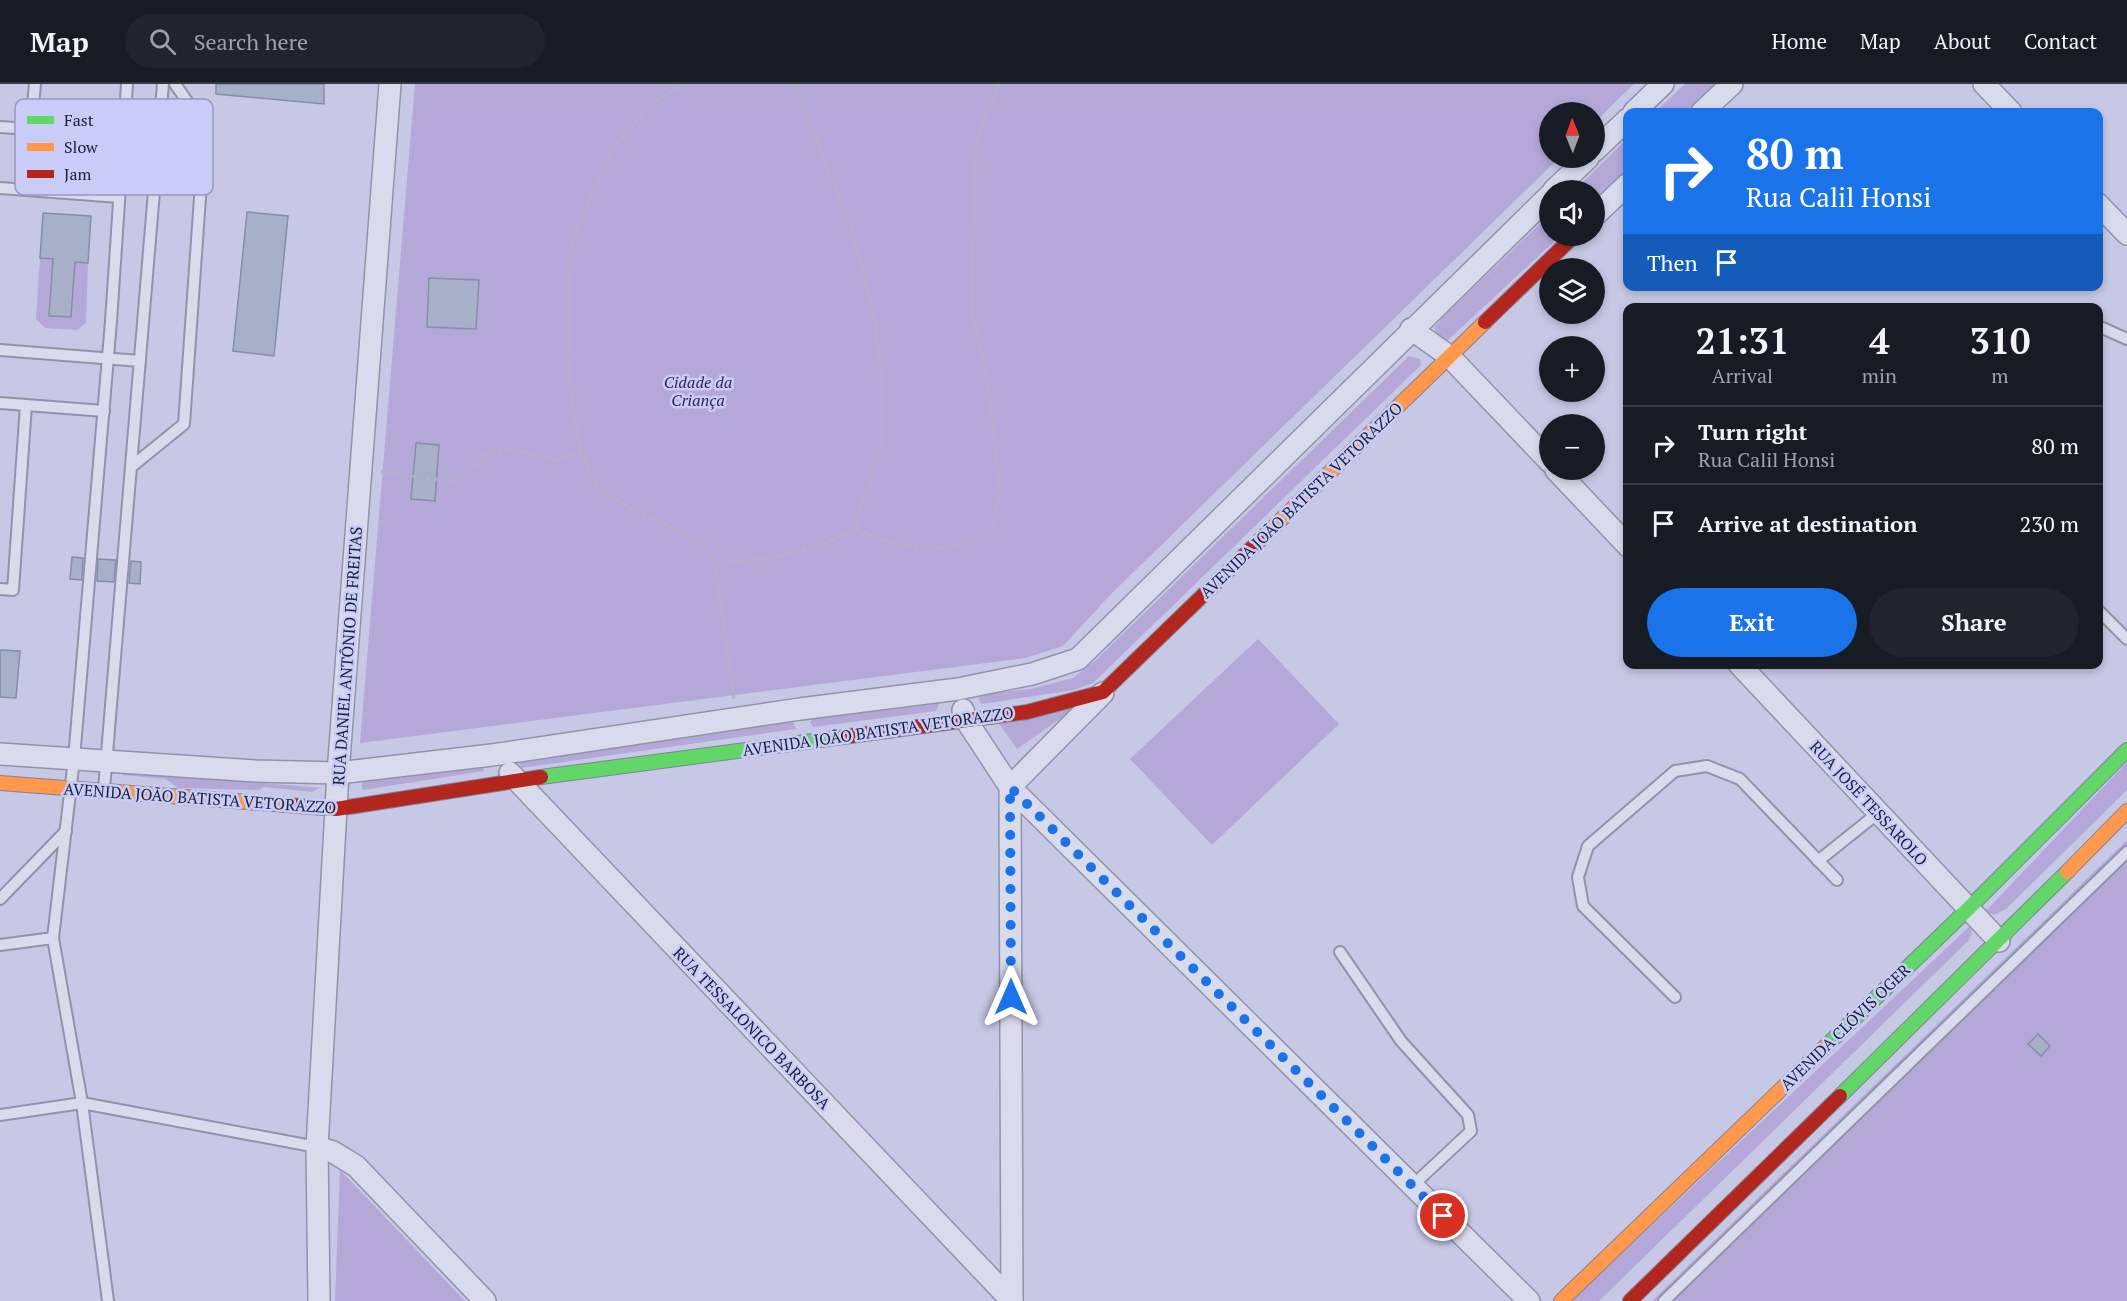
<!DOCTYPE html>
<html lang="en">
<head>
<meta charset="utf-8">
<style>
  :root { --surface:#171b24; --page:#20242c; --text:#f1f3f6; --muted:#9ea1a6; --line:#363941; --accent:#1a73e8 }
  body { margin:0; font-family:"PT Serif",serif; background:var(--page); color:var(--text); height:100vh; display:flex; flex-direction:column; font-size:22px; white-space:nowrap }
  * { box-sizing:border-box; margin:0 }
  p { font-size:20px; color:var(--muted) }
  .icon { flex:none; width:33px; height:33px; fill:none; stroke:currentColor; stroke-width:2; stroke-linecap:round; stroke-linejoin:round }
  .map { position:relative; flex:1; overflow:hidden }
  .sheet { position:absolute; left:1623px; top:219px; width:480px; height:366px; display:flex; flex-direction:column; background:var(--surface); border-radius:12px; box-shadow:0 3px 9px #0003 }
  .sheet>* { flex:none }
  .guide { position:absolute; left:1623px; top:24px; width:480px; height:183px; border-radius:12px; box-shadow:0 3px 9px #0003; background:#1a73e8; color:#fff; overflow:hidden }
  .needle { width:39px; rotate:359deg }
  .controls { position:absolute; left:1539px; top:18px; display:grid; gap:12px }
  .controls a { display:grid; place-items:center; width:66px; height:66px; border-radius:50%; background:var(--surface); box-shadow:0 3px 9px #0003; font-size:30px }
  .pin { position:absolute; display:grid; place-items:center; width:51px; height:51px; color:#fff; margin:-26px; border:3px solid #fff; border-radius:50%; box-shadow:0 2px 6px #0007 }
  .me { position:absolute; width:66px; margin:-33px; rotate:0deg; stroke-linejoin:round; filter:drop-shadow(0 0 4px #0008) }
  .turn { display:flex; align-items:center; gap:21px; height:126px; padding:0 24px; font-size:27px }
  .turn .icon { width:78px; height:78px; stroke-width:2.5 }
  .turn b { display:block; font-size:42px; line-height:51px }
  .then { display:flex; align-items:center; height:57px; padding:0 24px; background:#0003; gap:12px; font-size:22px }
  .eta { display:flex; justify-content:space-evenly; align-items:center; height:102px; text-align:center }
  .eta b { font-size:36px; font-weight:600; line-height:42px }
  .primary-button { display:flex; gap:12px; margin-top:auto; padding:12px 24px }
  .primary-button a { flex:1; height:69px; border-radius:36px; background:var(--accent); color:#fff; font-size:24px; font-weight:600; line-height:69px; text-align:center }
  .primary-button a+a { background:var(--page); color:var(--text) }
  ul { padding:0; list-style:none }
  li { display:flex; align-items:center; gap:18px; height:78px; padding:0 24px; border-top:2px solid var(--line) }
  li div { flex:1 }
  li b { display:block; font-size:22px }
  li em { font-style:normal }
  header { display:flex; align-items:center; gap:36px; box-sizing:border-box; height:84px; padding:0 30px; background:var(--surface); border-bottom:2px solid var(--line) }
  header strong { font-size:28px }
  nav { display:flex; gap:33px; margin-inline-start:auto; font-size:21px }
  .search { width:420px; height:54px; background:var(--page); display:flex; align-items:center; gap:15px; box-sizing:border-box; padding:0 21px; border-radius:33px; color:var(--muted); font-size:22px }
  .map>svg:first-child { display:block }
  .green { fill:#b4a8d9 }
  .building { fill:#a7afc9; stroke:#868da4; stroke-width:1.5 }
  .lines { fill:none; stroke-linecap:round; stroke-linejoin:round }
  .lane-casing { stroke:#9194a8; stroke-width:14 }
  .street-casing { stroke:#9194a8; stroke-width:24 }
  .fast-casing { stroke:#808499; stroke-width:16 }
  .slow-casing { stroke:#808499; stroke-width:16 }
  .jam-casing { stroke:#808499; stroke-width:16 }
  .path { stroke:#b0b3c4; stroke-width:3; stroke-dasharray:4.5 3; stroke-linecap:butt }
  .lane { stroke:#d9daec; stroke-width:10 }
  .street { stroke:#d9daec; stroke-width:21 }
  .fast { stroke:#63d668; stroke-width:14 }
  .slow { stroke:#ff974d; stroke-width:14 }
  .jam { stroke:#b3261e; stroke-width:14 }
  .route { stroke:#1a73e8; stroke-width:10; stroke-dasharray:0 18 }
  .labels { text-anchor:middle; stroke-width:5; stroke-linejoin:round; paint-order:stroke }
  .park-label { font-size:16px; font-style:italic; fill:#391e55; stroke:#caccf8 }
  .street-label { font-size:16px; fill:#192137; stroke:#caccf8 }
  .key { fill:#caccf8; stroke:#9599be; stroke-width:1.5 }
  .key-label { font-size:16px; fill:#192137 }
</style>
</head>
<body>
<header>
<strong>Map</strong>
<div class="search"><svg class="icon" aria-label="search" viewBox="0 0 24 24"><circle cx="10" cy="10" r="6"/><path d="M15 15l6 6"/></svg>Search here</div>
<nav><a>Home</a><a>Map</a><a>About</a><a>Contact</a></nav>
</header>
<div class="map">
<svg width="2127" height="1217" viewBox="0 0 2127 1217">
  <rect width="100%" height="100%" fill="#c6c8e5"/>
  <g class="green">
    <polygon points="415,0 1634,0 1595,38 1594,28 1550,28 1550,74 1559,74 1111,510 1063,562 1025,574 360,659"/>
    <polygon points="1685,0 1715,0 1686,28 1655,28"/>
    <polygon points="1627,55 1627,85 1595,118 1594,106 1575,106"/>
    <polygon points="1549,131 1550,152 1560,152 1447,257 1439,253 1434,244 1444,232"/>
    <polygon points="40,174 88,179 86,238 78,246 45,244 36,235"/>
    <polygon points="1409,272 1420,275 1421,281 1093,599 1074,606 982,620 978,615 983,610 1031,605 1073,594 1096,576"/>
    <polygon points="1258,555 1339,640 1212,761 1130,675"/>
    <polygon points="934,616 939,619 936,627 813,643 810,638 814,633"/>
    <polygon points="1081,620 1017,665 997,637"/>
    <polygon points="792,635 796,645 521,684 519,675"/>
    <polygon points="2127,678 2127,706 2006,825 1994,831 1986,827"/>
    <polygon points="482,681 484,687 363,706 361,701 365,696"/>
    <polygon points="123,687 320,704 312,708 264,703 258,706 178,704 166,695 122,691"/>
    <polygon points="2127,756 2127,1217 1652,1217"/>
    <polygon points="1970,842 1972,849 1969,856 1599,1217 1571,1217"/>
    <polygon points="340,1086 465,1217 335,1217"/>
  </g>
  <g class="building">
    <polygon points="216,0 324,0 324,20 216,10"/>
    <polygon points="247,128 288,132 274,272 233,267"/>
    <polygon points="43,129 91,132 88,179 75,178 71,233 49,232 53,175 40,174"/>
    <polygon points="429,194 479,196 476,245 427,243"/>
    <polygon points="416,359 439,361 435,417 411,415"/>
    <polygon points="72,473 83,474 82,496 70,495"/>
    <polygon points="98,475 116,476 114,498 97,497"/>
    <polygon points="131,477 141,478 140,500 129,499"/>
    <polygon points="0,566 20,567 16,614 0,613"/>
    <polygon points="2038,950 2050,962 2041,972 2028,960"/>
  </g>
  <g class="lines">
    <g class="lane-casing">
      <g id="lane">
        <polyline points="0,43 30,45"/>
        <polyline points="0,104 119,113"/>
        <polyline points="25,106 35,0"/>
        <polyline points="2098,242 2127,255"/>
        <polyline points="0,266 140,277"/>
        <polyline points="0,319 104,327"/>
        <polyline points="131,383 184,340 205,43 175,0"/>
        <polyline points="0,505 13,506 26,321"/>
        <polyline points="2098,526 2127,555"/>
        <polyline points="104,705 163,0"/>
        <polyline points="1818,777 1878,729"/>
        <polyline points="0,815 66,747"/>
        <polyline points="0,861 53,854"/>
        <polyline points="1340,868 1401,957 1468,1031 1471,1047 1412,1102"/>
        <polyline points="1675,913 1583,822 1578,793 1588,762 1675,687 1707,682 1740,695 1837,796"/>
        <polyline points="0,1031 82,1019 317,1063"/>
        <polyline points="108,1217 82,1019 53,854 74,675 111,237 127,0"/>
        <polyline points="1664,1217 2127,768"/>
      </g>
    </g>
    <g class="street-casing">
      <g id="street">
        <polyline points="1984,0 2011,28"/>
        <polyline points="1634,28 1663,0"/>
        <polyline points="1702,28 1732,0"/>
        <polyline points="1594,67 1628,35"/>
        <polyline points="1554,106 1588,74"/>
        <polyline points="2098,120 2127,150"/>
        <polyline points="1594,132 1628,100"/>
        <polyline points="1411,245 1449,272 1550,378"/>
        <polyline points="1556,386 1628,462"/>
        <polyline points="1739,580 1999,857"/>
        <polyline points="963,626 966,636 1010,703 1529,1217"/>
        <polyline points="0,670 256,687 338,689 492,671 800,625 958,605 1032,590 1078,575 1550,111"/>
        <polyline points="510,689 1012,1217"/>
        <polyline points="317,1063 333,1068 356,1082 485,1217"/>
        <polyline points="319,1217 317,1063 338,689 390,0"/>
        <polyline points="1012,1217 1010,703 1103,609"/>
      </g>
    </g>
    <g class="fast-casing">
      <g id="fast">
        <polyline points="541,693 843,653"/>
        <polyline points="1826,962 1968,825 2127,666"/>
        <polyline points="1840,1012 2067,788"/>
      </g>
    </g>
    <g class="slow-casing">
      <g id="slow">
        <polyline points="1259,457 1485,238"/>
        <polyline points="0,699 287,721"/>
        <polyline points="2067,788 2127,727"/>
        <polyline points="1561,1217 1826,962"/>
      </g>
    </g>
    <g class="jam-casing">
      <g id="jam">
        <polyline points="1485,238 1574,152"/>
        <polyline points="843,653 1027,628 1103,608 1259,457"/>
        <polyline points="287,721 336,725 541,693"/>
        <polyline points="1630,1217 1840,1012"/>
      </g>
    </g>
    <g class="path">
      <polyline points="685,0 649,21 610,70 583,130 571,161 568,277 572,320 581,368 599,405 631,425 678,447 708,466 715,479"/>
      <polyline points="797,0 822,70 851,142 874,231 882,295 881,366 872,394 861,420 856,445"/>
      <polyline points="381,388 450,397 467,390 486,370 508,365 556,376 581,368"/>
      <path d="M856,445c29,14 67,22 100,17 11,-2 24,-10 35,-14l9,-40 -12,-108 -17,-79 5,-156 10,-36 14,-29"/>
      <polyline points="734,615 715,479 770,474 819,463 856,445"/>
    </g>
    <use href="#lane" class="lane"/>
    <use href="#street" class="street"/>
    <use href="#fast" class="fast"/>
    <use href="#slow" class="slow"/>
    <use href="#jam" class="jam"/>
  </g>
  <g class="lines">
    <polyline class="route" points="1011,913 1010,703 1443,1132"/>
  </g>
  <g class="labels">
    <g class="park-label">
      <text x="698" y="304">Cidade da<tspan x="698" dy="18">Criança</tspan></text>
    </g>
    <g class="street-label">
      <text transform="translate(1301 416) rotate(-44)" y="6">AVENIDA JOÃO BATISTA VETORAZZO</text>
      <text transform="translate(347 572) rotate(-86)" y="6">RUA DANIEL ANTÔNIO DE FREITAS</text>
      <text transform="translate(878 647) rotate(-8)" y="6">AVENIDA JOÃO BATISTA VETORAZZO</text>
      <text transform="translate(200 714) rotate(4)" y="6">AVENIDA JOÃO BATISTA VETORAZZO</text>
      <text transform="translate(1869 719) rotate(47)" y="6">RUA JOSÉ TESSAROLO</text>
      <text transform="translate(1845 943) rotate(-44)" y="6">AVENIDA CLÓVIS OGER</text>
      <text transform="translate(752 944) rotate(46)" y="6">RUA TESSALONICO BARBOSA</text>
    </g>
  </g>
  <rect x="15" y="15" width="198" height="96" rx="9" class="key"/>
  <rect x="27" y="32" width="27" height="8" fill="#63d668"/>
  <rect x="27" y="59" width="27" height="8" fill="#ff974d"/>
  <rect x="27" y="86" width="27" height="8" fill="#b3261e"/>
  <g class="key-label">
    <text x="64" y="42">Fast</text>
    <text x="64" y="69">Slow</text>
    <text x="64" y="96">Jam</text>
  </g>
</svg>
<div class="controls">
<a><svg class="needle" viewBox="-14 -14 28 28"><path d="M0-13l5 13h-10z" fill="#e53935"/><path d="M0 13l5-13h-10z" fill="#9ea1a6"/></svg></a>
<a><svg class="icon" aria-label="sound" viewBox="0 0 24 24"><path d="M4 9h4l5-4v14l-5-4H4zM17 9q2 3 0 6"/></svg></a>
<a><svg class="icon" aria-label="layers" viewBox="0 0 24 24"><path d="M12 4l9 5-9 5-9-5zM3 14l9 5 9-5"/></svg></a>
<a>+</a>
<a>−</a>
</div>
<div class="pin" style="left:1443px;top:1132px;background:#d93025"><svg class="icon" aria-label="arrive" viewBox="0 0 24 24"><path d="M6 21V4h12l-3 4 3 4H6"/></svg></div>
<svg class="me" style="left:1011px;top:913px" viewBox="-20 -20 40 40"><path d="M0-17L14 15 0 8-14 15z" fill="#1a73e8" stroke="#fff" stroke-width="4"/></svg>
<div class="guide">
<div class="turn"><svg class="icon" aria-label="right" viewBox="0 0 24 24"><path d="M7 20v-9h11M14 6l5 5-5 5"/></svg><div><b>80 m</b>Rua Calil Honsi</div></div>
<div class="then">Then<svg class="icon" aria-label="arrive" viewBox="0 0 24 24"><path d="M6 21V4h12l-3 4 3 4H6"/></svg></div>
</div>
<section class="sheet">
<div class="eta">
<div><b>21:31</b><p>Arrival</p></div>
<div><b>4</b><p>min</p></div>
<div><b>310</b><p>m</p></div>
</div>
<ul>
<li><svg class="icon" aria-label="right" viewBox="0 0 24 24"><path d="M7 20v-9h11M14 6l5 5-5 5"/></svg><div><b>Turn right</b><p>Rua Calil Honsi</p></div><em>80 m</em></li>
<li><svg class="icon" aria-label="arrive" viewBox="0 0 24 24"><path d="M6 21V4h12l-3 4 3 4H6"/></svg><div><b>Arrive at destination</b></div><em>230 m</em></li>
</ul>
<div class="primary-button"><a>Exit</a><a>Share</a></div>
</section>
</div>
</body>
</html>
